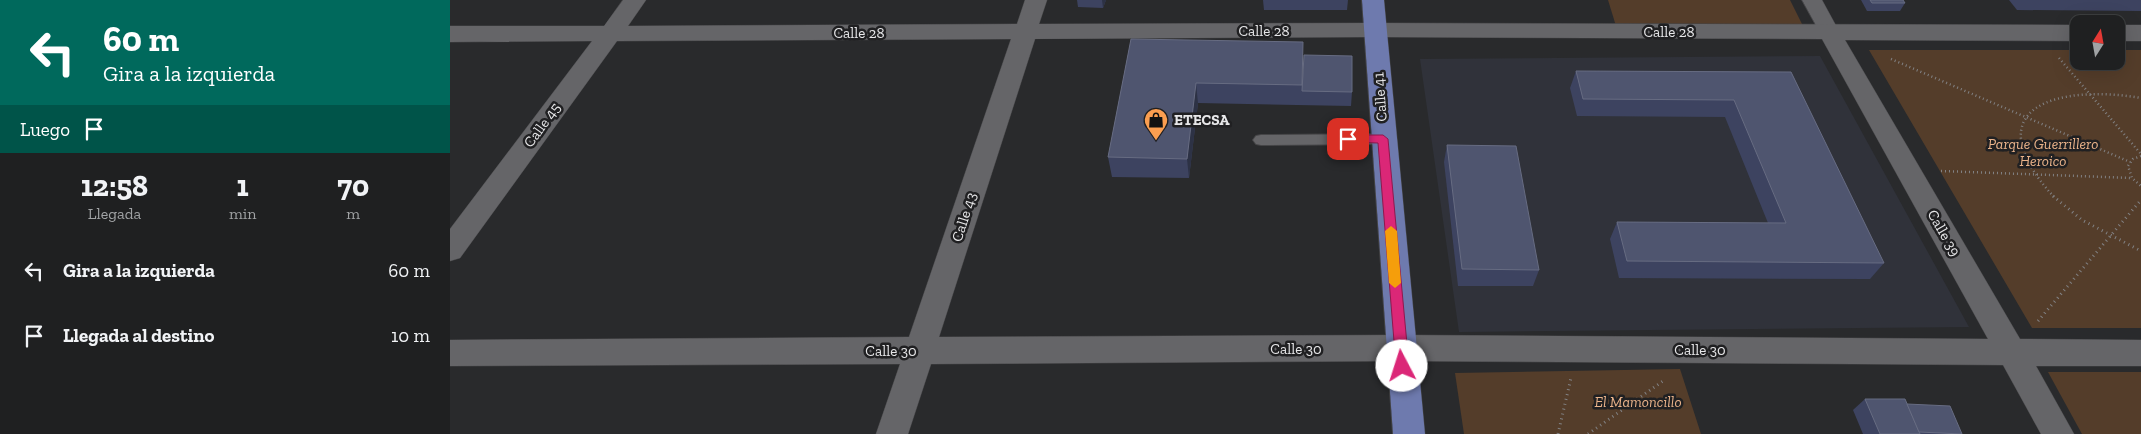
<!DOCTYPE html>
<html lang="es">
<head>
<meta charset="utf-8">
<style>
  :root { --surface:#1f2021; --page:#27282a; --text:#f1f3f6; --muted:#a1a3a5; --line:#3c3e3f }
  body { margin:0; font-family:"Zilla Slab",serif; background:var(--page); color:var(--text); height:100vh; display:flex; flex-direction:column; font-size:19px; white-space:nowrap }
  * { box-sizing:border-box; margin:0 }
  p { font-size:16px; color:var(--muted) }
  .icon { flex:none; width:28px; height:28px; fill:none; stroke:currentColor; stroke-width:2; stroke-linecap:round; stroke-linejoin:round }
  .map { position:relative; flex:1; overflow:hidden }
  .side { display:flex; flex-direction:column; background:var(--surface); width:450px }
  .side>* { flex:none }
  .hud { background:#00695c; color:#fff; overflow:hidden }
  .needle { width:32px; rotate:11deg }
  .fabs { position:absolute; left:1620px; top:15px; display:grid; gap:10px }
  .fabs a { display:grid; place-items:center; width:55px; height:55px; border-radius:10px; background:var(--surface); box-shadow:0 5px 20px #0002,0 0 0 1px var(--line); font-size:25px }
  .pin { position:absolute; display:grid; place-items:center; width:42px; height:42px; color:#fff; margin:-21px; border-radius:10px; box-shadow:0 2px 8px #0006 }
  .me { position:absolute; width:55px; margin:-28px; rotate:355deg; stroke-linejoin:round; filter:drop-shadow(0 0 4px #0008) }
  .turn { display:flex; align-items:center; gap:18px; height:105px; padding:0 20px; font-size:22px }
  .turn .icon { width:65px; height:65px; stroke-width:2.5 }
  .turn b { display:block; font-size:35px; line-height:42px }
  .then { display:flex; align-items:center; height:48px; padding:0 20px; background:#0003; gap:10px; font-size:19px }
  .eta { display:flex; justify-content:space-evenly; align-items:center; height:85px; text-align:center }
  .eta b { font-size:30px; font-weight:700; line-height:35px }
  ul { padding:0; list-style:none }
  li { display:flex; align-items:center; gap:15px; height:65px; padding:0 20px }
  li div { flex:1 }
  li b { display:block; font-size:19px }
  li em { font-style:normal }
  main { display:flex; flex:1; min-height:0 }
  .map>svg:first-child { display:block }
  .built { fill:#30323a }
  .green { fill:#543d2a }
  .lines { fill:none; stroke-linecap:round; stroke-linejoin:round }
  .service-casing { stroke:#454547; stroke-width:2 }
  .pedestrian-casing { stroke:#454547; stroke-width:1 }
  .minor-casing { stroke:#454547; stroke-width:1 }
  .primary-casing { stroke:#454547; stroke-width:1 }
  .path-far1 { stroke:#828284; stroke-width:2.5; stroke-dasharray:1 3; stroke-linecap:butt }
  .path { stroke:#828284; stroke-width:3; stroke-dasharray:1 4; stroke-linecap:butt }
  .service { fill:#656568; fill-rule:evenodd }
  .pedestrian { fill:#656568; fill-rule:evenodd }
  .minor { fill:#656568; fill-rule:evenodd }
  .primary { fill:#6e7aae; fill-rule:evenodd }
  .wall { fill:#3d4360 }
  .shaded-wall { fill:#2d3245 }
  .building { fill:#4f556f; stroke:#676c82 }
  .route { fill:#db2777; stroke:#8e194d }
  .slow { fill:#f59e0b }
  .labels { text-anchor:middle; stroke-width:5; stroke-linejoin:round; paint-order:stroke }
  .street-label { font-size:15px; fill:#e8e8ea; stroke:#202022 }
  .poi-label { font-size:15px; font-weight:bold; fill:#e8e8ea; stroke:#202022; text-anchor:start }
  .park-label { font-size:15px; font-style:italic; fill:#eab38a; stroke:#202022 }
</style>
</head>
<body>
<main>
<section class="side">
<div class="hud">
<div class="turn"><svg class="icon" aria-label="left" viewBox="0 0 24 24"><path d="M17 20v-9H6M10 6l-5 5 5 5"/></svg><div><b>60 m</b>Gira a la izquierda</div></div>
<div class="then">Luego<svg class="icon" aria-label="arrive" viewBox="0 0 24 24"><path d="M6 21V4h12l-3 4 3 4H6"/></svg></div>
</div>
<div class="eta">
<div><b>12:58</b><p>Llegada</p></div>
<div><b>1</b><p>min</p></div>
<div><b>70</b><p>m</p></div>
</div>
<ul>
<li><svg class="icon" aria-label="left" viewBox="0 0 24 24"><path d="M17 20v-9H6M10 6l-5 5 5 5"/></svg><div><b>Gira a la izquierda</b></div><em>60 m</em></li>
<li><svg class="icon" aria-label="arrive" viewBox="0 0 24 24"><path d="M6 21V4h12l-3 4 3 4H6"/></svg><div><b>Llegada al destino</b></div><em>10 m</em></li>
</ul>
</section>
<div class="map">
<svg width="1691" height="434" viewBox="0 0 1691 434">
  <rect width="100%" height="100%" fill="#292a2c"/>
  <polygon class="built" points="1370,56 1519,327 1009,332 970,59"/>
  <g class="green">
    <polygon points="1158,0 1340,0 1356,32 1166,26"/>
    <polygon points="1419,50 1629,50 1629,61 1666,61 1666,50 1691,50 1691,328 1582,328"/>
    <polygon points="1230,369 1251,434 1014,434 1005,373"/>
    <polygon points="1598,372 1691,372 1691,434 1632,434"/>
  </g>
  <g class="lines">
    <g class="service-casing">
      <polygon id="service" points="933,134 938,135 941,139 938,143 933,144 811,145 806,144 803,140 806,136 811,135"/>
    </g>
    <g class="pedestrian-casing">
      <polygon id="pedestrian" points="1352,0 1372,0 1390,33 1387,38 1380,40 1373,38"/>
    </g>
    <g class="minor-casing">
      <g id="minor">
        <path d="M173,0h23l-18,26 389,-2 8,-24h22l-8,24 336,-1 704,2v16l-234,-1 175,299 121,1v26h-105l38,68h-33l-38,-69 -602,-4 -470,3 -23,70h-32l24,-70 -450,2v-26l459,-3 102,-298 -394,2 -157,217 -10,3v-32l142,-188 -142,1v-16h154zM925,37l447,2 166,300 -587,-4 -462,2 96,-298z"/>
        <rect x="1666" y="25" width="25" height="16"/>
      </g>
    </g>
    <g class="primary-casing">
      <polygon id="primary" points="912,0 934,0 975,434 943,434"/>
    </g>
    <g class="path-far1">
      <polyline points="1609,58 1691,154"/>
      <polyline points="1441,59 1680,162"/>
      <polyline points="1691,156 1683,159 1678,166 1682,178 1691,186"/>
      <polyline points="1491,171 1682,178"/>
      <path d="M1604,197c-83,-91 6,-113 87,-99"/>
    </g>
    <g class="path">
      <polyline points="1603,196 1632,220 1691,251"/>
      <polyline points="1588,321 1691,200"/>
      <polyline points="1108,434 1121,378"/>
      <polyline points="1138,434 1213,381"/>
    </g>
    <use href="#service" class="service"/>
    <use href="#pedestrian" class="pedestrian"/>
    <use href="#minor" class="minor"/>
    <use href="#primary" class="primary"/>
  </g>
  <g class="wall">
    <polygon points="627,0 656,0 653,8 628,7"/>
    <polygon points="813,0 898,0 897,10 814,10"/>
    <polygon points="1411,0 1453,0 1455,3 1450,11 1417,11"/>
    <polygon points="1559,0 1691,0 1691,11 1567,10"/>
    <polygon points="681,39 902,92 901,106 748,103 739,178 662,177 658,157"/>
    <polygon points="1126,71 1341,72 1434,263 1420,279 1169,278 1160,239 1167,222 1318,223 1275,117 1127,116 1120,88"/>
    <polygon points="997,145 1089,270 1083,286 1008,286 994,162"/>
    <polygon points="1415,399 1457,404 1512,434 1413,434 1403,410"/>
  </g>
  <g class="shaded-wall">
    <polygon points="652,0 656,0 653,8"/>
    <polygon points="746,83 748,103 739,178 737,159"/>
  </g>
  <g class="building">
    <polygon points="1420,0 1453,0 1455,3 1422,3"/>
    <polygon points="681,39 853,42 852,85 746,83 737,159 658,157"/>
    <polygon points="854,55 902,56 902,92 852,91"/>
    <polygon points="1126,71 1341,72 1434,263 1177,261 1167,222 1336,223 1284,100 1133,99"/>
    <polygon points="997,145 1066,146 1089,270 1012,269"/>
    <polygon points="1415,399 1455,399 1470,434 1430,434"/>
    <polygon points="1457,404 1500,406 1512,434 1469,432"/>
  </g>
  <polygon class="route" points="898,135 933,135 938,139 959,366 957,369 948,369 946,366 928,143 895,142 893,139"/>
  <polygon class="slow" points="941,226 947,231 951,283 945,288 939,283 935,231"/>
  <defs>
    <g id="shop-pin" transform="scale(1.25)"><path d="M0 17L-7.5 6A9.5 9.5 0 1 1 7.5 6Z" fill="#fb9e50" stroke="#202022"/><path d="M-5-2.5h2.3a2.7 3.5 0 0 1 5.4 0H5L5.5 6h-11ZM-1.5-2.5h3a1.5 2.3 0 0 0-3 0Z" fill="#111"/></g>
  </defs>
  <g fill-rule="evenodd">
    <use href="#shop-pin" x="706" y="120"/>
  </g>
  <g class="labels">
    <g class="street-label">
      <text x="814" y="36">Calle 28</text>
      <text x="1219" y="37">Calle 28</text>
      <text x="409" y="38">Calle 28</text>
      <text transform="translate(930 97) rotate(-94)" y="5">Calle 41</text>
      <text transform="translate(92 125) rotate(-54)" y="5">Calle 45</text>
      <text transform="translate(514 217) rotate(-72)" y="5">Calle 43</text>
      <text transform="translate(1494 233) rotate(60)" y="5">Calle 39</text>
      <text x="846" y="354">Calle 30</text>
      <text x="1250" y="355">Calle 30</text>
      <text x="441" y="356">Calle 30</text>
    </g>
    <g class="poi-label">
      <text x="724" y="125">ETECSA</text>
    </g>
    <g class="park-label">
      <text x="1593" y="149">Parque Guerrillero<tspan x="1593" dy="17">Heroico</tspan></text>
      <text x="1188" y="407">El Mamoncillo</text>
    </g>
  </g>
</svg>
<div class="fabs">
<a><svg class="needle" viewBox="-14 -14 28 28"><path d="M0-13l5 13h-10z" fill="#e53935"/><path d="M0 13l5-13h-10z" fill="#a1a3a5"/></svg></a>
</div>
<div class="pin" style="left:898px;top:139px;background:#d93025"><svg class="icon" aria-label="arrive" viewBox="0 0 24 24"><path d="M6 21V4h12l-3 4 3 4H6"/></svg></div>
<svg class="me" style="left:952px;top:366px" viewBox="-20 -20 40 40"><circle r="19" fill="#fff"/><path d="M0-13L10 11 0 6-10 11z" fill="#db2777"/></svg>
</div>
</main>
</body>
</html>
